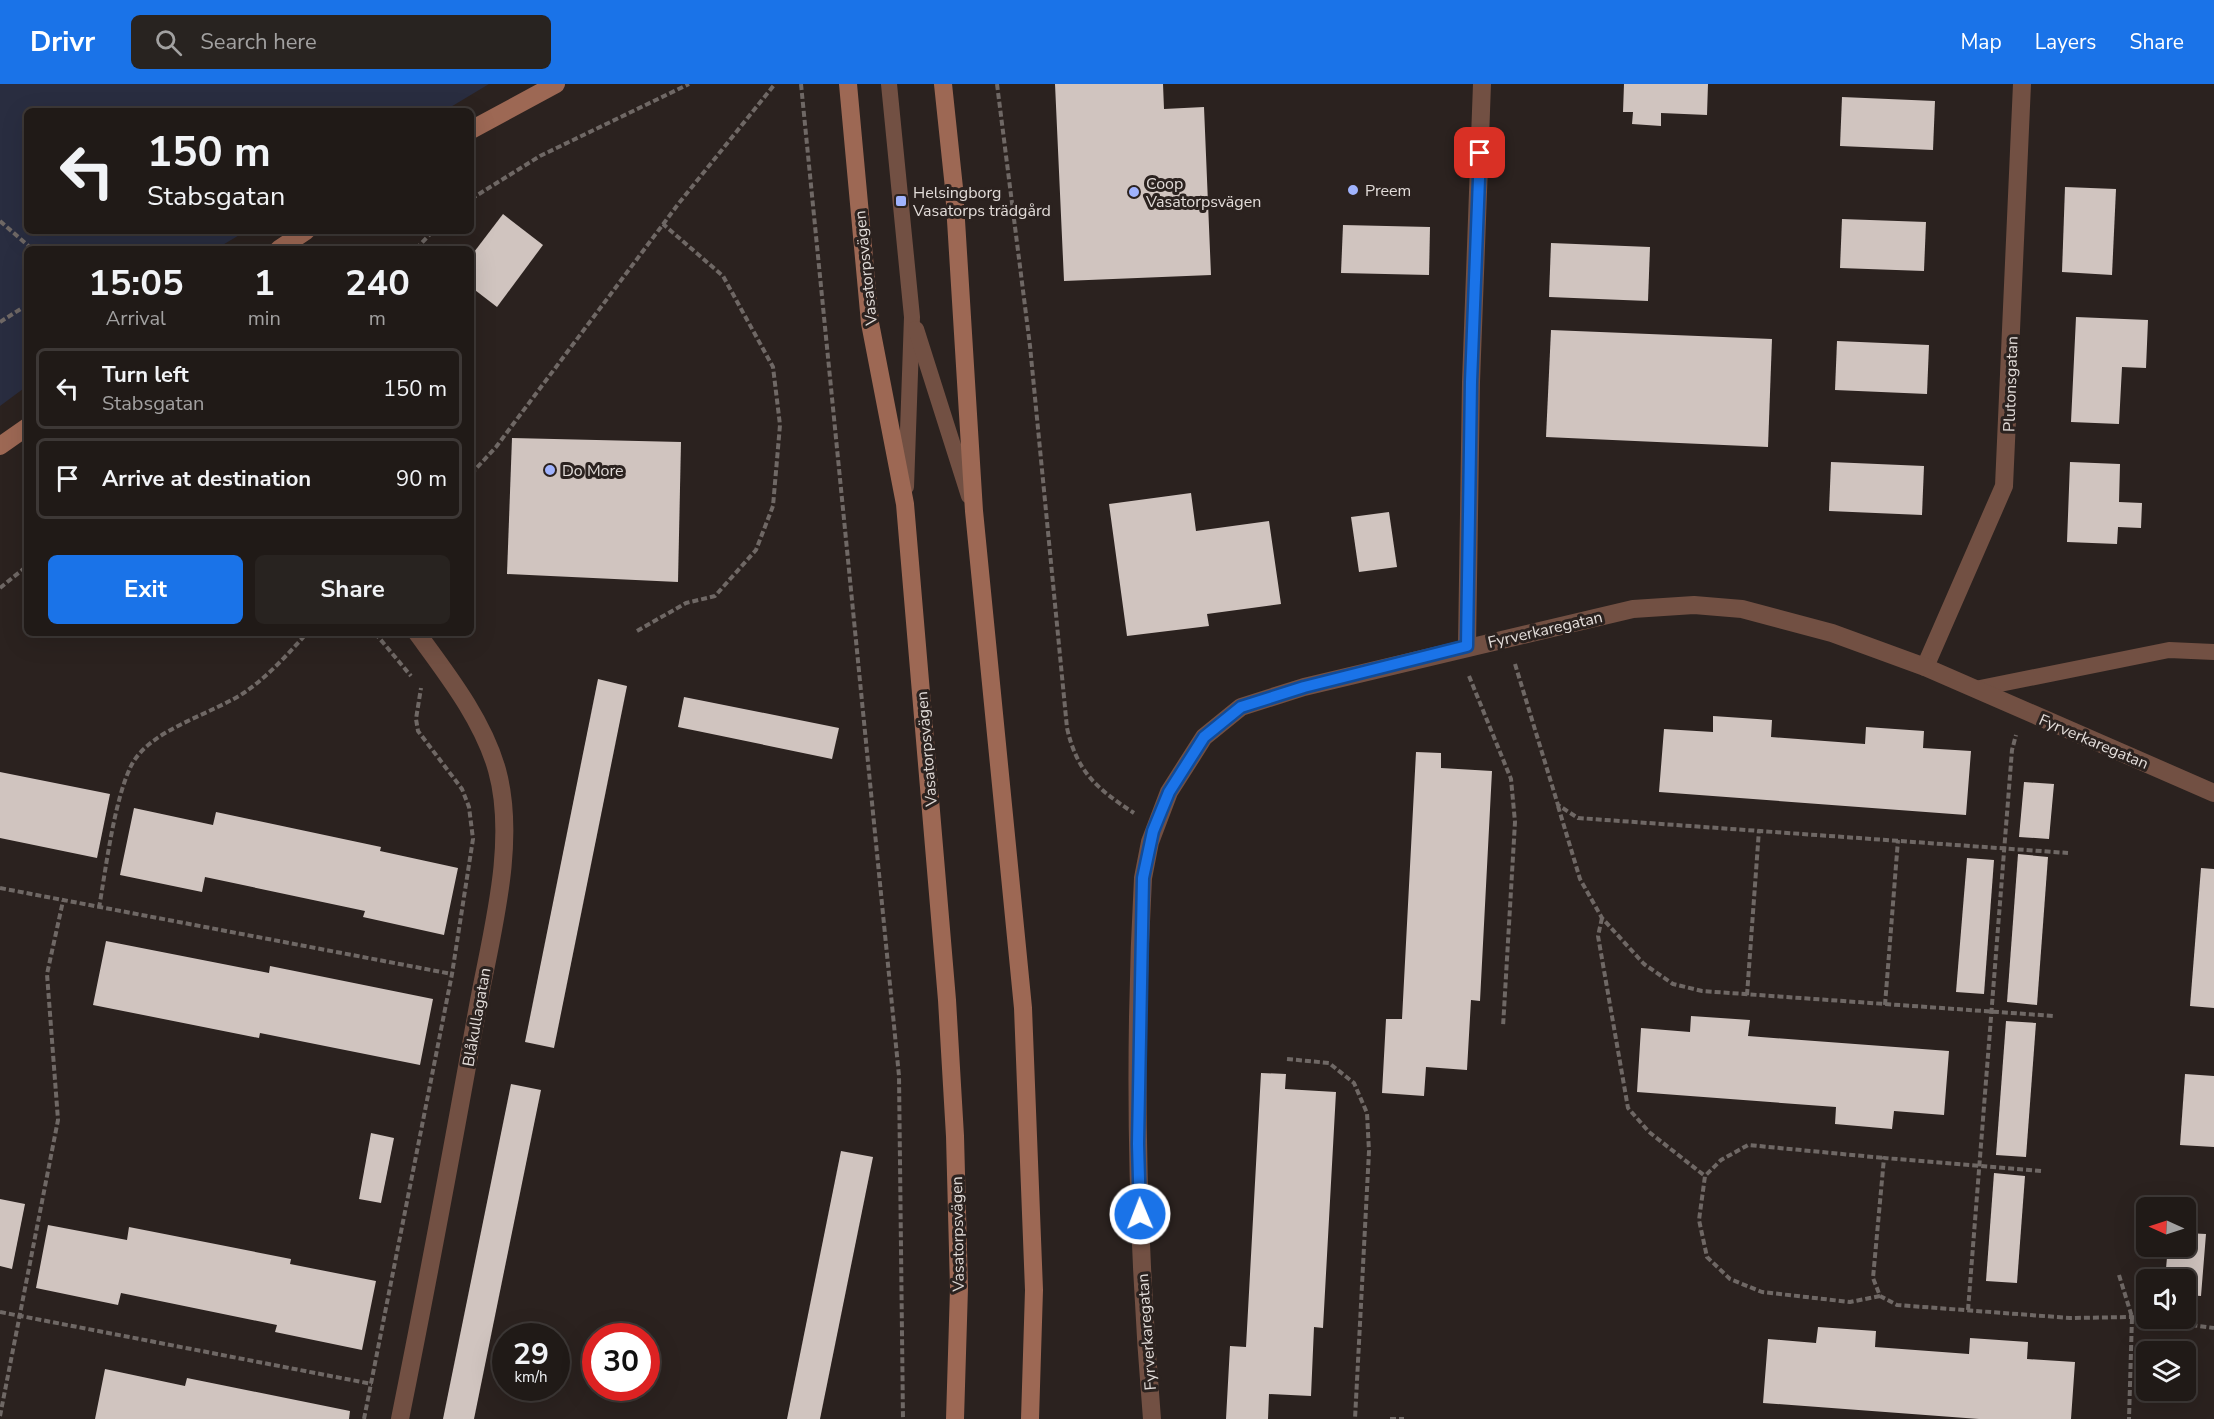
<!DOCTYPE html>
<html lang="en">
<head>
<meta charset="utf-8">
<style>
  :root { --surface:#201a17; --page:#282320; --text:#f1f3f6; --muted:#a2a1a1; --line:#3d3836; --accent:#1a73e8 }
  body { margin:0; font-family:"Nunito Sans",sans-serif; background:var(--page); color:var(--text); height:100vh; display:flex; flex-direction:column; font-size:22px; white-space:nowrap }
  * { box-sizing:border-box; margin:0 }
  p { font-size:20px; color:var(--muted) }
  .icon { flex:none; width:33px; height:33px; fill:none; stroke:currentColor; stroke-width:2; stroke-linecap:round; stroke-linejoin:round }
  .map { position:relative; flex:1; overflow:hidden }
  .side { position:absolute; left:24px; top:162px; width:450px; height:390px; display:flex; flex-direction:column; background:var(--surface); border-radius:9px; box-shadow:0 6px 24px #0002,0 0 0 2px var(--line) }
  .side>* { flex:none }
  .banner { position:absolute; left:24px; top:24px; width:450px; height:126px; border-radius:9px; box-shadow:0 6px 24px #0002,0 0 0 2px var(--line); background:#201a17; color:var(--text); overflow:hidden }
  .needle { width:39px; rotate:273deg }
  .controls { position:absolute; left:2136px; top:1113px; display:grid; gap:12px }
  .controls a { display:grid; place-items:center; width:60px; height:60px; border-radius:9px; background:var(--surface); box-shadow:0 6px 24px #0002,0 0 0 2px var(--line); font-size:30px }
  .speed { position:absolute; left:492px; top:1239px; display:flex; gap:12px; font-size:30px; font-weight:700; text-align:center }
  .speed>* { display:grid; place-content:center; width:78px; height:78px; border-radius:50%; background:var(--surface); box-shadow:0 6px 24px #0002,0 0 0 2px var(--line); line-height:1 }
  .speed small { font-size:15px; font-weight:400 }
  .speed .limit { border:9px solid #d22; background:#fff; color:#111 }
  .pin { position:absolute; display:grid; place-items:center; width:51px; height:51px; color:#fff; margin:-26px; border-radius:12px; box-shadow:0 3px 9px #0006 }
  .me { position:absolute; width:66px; margin:-33px; rotate:359deg; stroke-linejoin:round; filter:drop-shadow(0 0 4px #0008) }
  .turn { display:flex; align-items:center; gap:21px; height:126px; padding:0 24px; font-size:27px }
  .turn .icon { width:78px; height:78px; stroke-width:2.5 }
  .turn b { display:block; font-size:42px; line-height:51px }
  .eta { display:flex; justify-content:space-evenly; align-items:center; height:102px; text-align:center }
  .eta b { font-size:36px; font-weight:700; line-height:42px }
  .cta { display:flex; gap:12px; margin-top:auto; padding:12px 24px }
  .cta a { flex:1; height:69px; border-radius:9px; background:var(--accent); color:#fff; font-size:24px; font-weight:700; line-height:69px; text-align:center }
  .cta a+a { background:var(--page); color:var(--text) }
  ul { padding:0; list-style:none }
  li { display:flex; align-items:center; gap:18px; height:81px; margin:0 12px 9px; padding:0 12px; border:3px solid var(--line); border-radius:9px }
  li div { flex:1 }
  li b { display:block; font-size:22px }
  li em { font-style:normal }
  header { display:flex; align-items:center; gap:36px; box-sizing:border-box; height:84px; padding:0 30px; background:var(--accent); color:#fff }
  header strong { font-size:28px }
  nav { display:flex; gap:33px; margin-inline-start:auto; font-size:21px }
  .search { width:420px; height:54px; background:var(--page); display:flex; align-items:center; gap:15px; box-sizing:border-box; padding:0 21px; border-radius:9px; color:var(--muted); font-size:22px }
  .map>svg:first-child { display:block }
  .green { fill:#292d40 }
  .building { fill:#d0c4bf }
  .lines { fill:none; stroke-linecap:round; stroke-linejoin:round }
  .path { stroke:#6f6865; stroke-width:4; stroke-dasharray:6 3; stroke-linecap:butt }
  .lane { stroke:#725043; stroke-width:16 }
  .street { stroke:#725043; stroke-width:18 }
  .secondary { stroke:#9d6854; stroke-width:18 }
  .route-casing { stroke:#114b97; stroke-width:15 }
  .route { stroke:#1a73e8; stroke-width:10 }
  .poi-dot { fill:#a0b3fd; stroke:#2b221f; stroke-width:2 }
  .labels { text-anchor:middle; stroke-width:6; stroke-linejoin:round; paint-order:stroke }
  .poi-label { font-size:16px; fill:#e2dcd9; stroke:#2b221f; text-anchor:start }
  .street-label { font-size:16px; fill:#e2dcd9; stroke:#2b221f }
</style>
</head>
<body>
<header>
<strong>Drivr</strong>
<div class="search"><svg class="icon" aria-label="search" viewBox="0 0 24 24"><circle cx="10" cy="10" r="6"/><path d="M15 15l6 6"/></svg>Search here</div>
<nav><a>Map</a><a>Layers</a><a>Share</a></nav>
</header>
<div class="map">
<svg width="2214" height="1335" viewBox="0 0 2214 1335">
  <rect width="100%" height="100%" fill="#2b221f"/>
  <polygon class="green" points="0,0 489,0 444,27 27,27 27,147 246,147 216,165 27,165 27,302 0,322"/>
  <g class="building">
    <polygon points="1055,0 1163,0 1164,25 1204,23 1211,191 1064,197"/>
    <polygon points="1624,0 1708,0 1707,31 1661,29 1661,42 1632,40 1633,28 1623,28"/>
    <polygon points="1842,13 1935,17 1933,66 1840,62"/>
    <polygon points="2065,103 2116,105 2112,191 2062,188"/>
    <polygon points="503,130 543,161 497,223 471,203 471,172"/>
    <polygon points="1842,135 1926,138 1924,187 1840,184"/>
    <polygon points="1343,141 1430,143 1429,191 1341,189"/>
    <polygon points="1551,159 1650,163 1648,217 1549,213"/>
    <polygon points="2076,233 2148,236 2146,284 2122,283 2119,340 2071,338"/>
    <polygon points="1551,246 1772,255 1768,363 1546,353"/>
    <polygon points="1837,257 1929,261 1927,310 1835,306"/>
    <polygon points="512,354 681,358 678,498 507,490"/>
    <polygon points="1831,378 1924,382 1922,431 1829,427"/>
    <polygon points="2070,378 2120,380 2119,418 2142,419 2141,444 2118,443 2117,460 2067,458"/>
    <polygon points="1191,409 1196,447 1269,437 1281,520 1207,530 1209,542 1127,552 1109,420"/>
    <polygon points="1389,428 1397,483 1359,488 1351,433"/>
    <polygon points="598,595 627,602 554,964 525,958"/>
    <polygon points="684,613 839,644 832,675 678,643"/>
    <polygon points="1713,632 1772,636 1771,653 1865,660 1866,643 1924,647 1923,664 1971,667 1966,731 1659,708 1664,645 1713,648"/>
    <polygon points="1416,668 1441,669 1441,684 1492,687 1480,917 1471,916 1467,986 1426,983 1424,1012 1382,1009 1386,935 1402,935"/>
    <polygon points="0,688 110,710 97,774 0,754"/>
    <polygon points="2024,698 2054,700 2049,755 2019,753"/>
    <polygon points="134,724 213,741 216,728 381,763 380,767 458,784 444,851 363,833 365,827 205,793 202,808 120,791"/>
    <polygon points="2018,770 2048,773 2037,921 2007,918"/>
    <polygon points="1967,774 1994,776 1984,910 1956,908"/>
    <polygon points="2201,784 2214,785 2214,924 2190,922"/>
    <polygon points="106,857 269,889 270,882 433,915 420,981 260,949 259,954 93,921"/>
    <polygon points="1691,932 1750,936 1748,952 1949,967 1944,1031 1894,1027 1892,1045 1835,1040 1836,1023 1637,1008 1641,944 1690,948"/>
    <polygon points="2006,937 2036,939 2026,1073 1996,1071"/>
    <polygon points="1261,989 1286,990 1285,1005 1336,1008 1323,1244 1314,1243 1311,1312 1269,1310 1268,1335 1226,1335 1230,1262 1246,1263"/>
    <polygon points="2185,990 2214,992 2214,1063 2180,1061"/>
    <polygon points="511,1000 541,1006 474,1335 443,1335"/>
    <polygon points="371,1049 394,1054 381,1119 359,1115"/>
    <polygon points="841,1067 873,1073 820,1335 787,1335"/>
    <polygon points="1994,1089 2025,1092 2017,1199 1986,1197"/>
    <polygon points="0,1115 25,1120 12,1185 0,1182"/>
    <polygon points="48,1141 127,1156 129,1143 291,1175 290,1180 376,1197 362,1266 275,1248 277,1241 121,1209 118,1221 36,1204"/>
    <polygon points="2186,1149 2206,1150 2201,1212 2186,1211 2186,1196 2165,1196 2168,1162 2186,1162"/>
    <polygon points="1818,1243 1876,1247 1875,1263 1969,1270 1970,1254 2028,1258 2027,1275 2075,1278 2071,1335 1979,1335 1763,1319 1768,1255 1816,1259"/>
    <polygon points="105,1285 185,1302 187,1294 350,1327 349,1335 95,1335"/>
  </g>
  <g class="lines">
    <g class="path">
      <polyline points="801,0 899,992 903,1335"/>
      <path d="M997,0l33,262 37,382c10,44 30,61 67,85"/>
      <polyline points="471,115 540,72 689,0"/>
      <polyline points="0,137 32,165"/>
      <polyline points="416,165 433,147"/>
      <polyline points="0,238 27,221"/>
      <polyline points="471,390 496,363 679,119 775,0"/>
      <polyline points="0,504 27,482"/>
      <polyline points="637,547 686,519 715,512 756,466 773,422 780,341 773,283 723,192 663,140"/>
      <polyline points="375,549 411,592"/>
      <polyline points="1515,580 1558,721 1578,734 2068,769"/>
      <polyline points="1469,592 1511,695 1515,738 1503,943"/>
      <polyline points="1558,722 1580,795 1602,834 1644,880 1673,900 1702,907 2054,932"/>
      <polyline points="0,804 452,890"/>
      <path d="M99,824c7,-40 15,-107 32,-142 19,-38 84,-52 117,-76 22,-16 41,-37 59,-57"/>
      <polyline points="1602,834 1598,852 1628,1024 1649,1048 1705,1092"/>
      <polyline points="1747,911 1759,746"/>
      <polyline points="1885,921 1898,756"/>
      <polyline points="1287,975 1329,979 1354,999 1367,1029 1369,1067 1355,1335"/>
      <polyline points="2041,1087 1884,1074 1873,1194 1880,1212 1897,1221 2070,1234 2132,1233 2214,1244"/>
      <polyline points="2119,1191 2132,1233 2129,1335"/>
      <polyline points="1880,1212 1850,1218 1762,1208 1730,1195 1707,1173 1699,1136 1705,1092 1721,1076 1748,1061 1884,1074"/>
      <polyline points="1968,1226 2012,666 2016,651"/>
      <polyline points="0,1228 372,1300"/>
      <polyline points="0,1332 58,1036 47,890 63,817"/>
      <polyline points="364,1335 452,890 473,755 469,723 462,705 418,647 416,635 421,604"/>
      <polyline points="1390,1335 1404,1335"/>
    </g>
    <g class="lane">
      <polyline points="889,0 912,233 906,403"/>
      <polyline points="916,245 969,412"/>
      <polyline points="1975,605 2169,566 2214,568"/>
    </g>
    <g class="street">
      <polyline points="1467,562 1471,298 1482,0"/>
      <polyline points="1925,583 2004,402 2022,0"/>
      <path d="M400,1335c27,-134 52,-268 76,-402 13,-76 42,-171 21,-247 -14,-50 -50,-96 -80,-137"/>
      <path d="M1152,1335c-15,-179 -19,-361 -9,-541l7,-36 19,-50 35,-55 37,-30 63,-20 329,-78 61,-4 48,4 90,24 93,34 289,126"/>
    </g>
    <g class="secondary">
      <polyline points="848,0 870,239 905,420 947,916 955,1052 959,1204 955,1335"/>
      <polyline points="943,0 954,104 974,427 1023,924 1034,1206 1030,1335"/>
      <polyline points="471,46 556,0"/>
      <polyline points="279,165 306,147"/>
      <polyline points="0,362 27,343"/>
    </g>
  </g>
  <g class="lines">
    <g class="route-casing">
      <polyline id="route" points="1140,1130 1138,1060 1143,794 1153,747 1169,708 1204,653 1241,623 1304,603 1467,562 1471,298 1480,69"/>
    </g>
    <use href="#route" class="route"/>
  </g>
  <g class="poi-dot">
    <circle cx="1353" cy="106" r="6"/>
    <circle cx="1134" cy="108" r="6"/>
    <rect x="895" y="111" width="12" height="12" rx="3"/>
    <circle cx="550" cy="386" r="6"/>
  </g>
  <g class="labels">
    <g class="poi-label">
      <text x="1146" y="105">Coop<tspan x="1146" dy="18">Vasatorpsvägen</tspan></text>
      <text x="1365" y="112">Preem</text>
      <text x="913" y="114">Helsingborg<tspan x="913" dy="18">Vasatorps trädgård</tspan></text>
      <text x="562" y="392">Do More</text>
    </g>
    <g class="street-label">
      <text transform="translate(865 184) rotate(-96)" y="6">Vasatorpsvägen</text>
      <text transform="translate(2010 300) rotate(-88)" y="6">Plutonsgatan</text>
      <text transform="translate(1545 545) rotate(-13)" y="6">Fyrverkaregatan</text>
      <text transform="translate(2094 657) rotate(23)" y="6">Fyrverkaregatan</text>
      <text transform="translate(926 665) rotate(-95)" y="6">Vasatorpsvägen</text>
      <text transform="translate(476 933) rotate(-80)" y="6">Blåkullagatan</text>
      <text transform="translate(957 1150) rotate(-91)" y="6">Vasatorpsvägen</text>
      <text transform="translate(1146 1248) rotate(-94)" y="6">Fyrverkaregatan</text>
    </g>
  </g>
</svg>
<div class="controls">
<a><svg class="needle" viewBox="-14 -14 28 28"><path d="M0-13l5 13h-10z" fill="#e53935"/><path d="M0 13l5-13h-10z" fill="#a2a1a1"/></svg></a>
<a><svg class="icon" aria-label="sound" viewBox="0 0 24 24"><path d="M4 9h4l5-4v14l-5-4H4zM17 9q2 3 0 6"/></svg></a>
<a><svg class="icon" aria-label="layers" viewBox="0 0 24 24"><path d="M12 4l9 5-9 5-9-5zM3 14l9 5 9-5"/></svg></a>
</div>
<div class="speed"><div>29<small>km/h</small></div><div class="limit">30</div></div>
<div class="pin" style="left:1480px;top:69px;background:#d93025"><svg class="icon" aria-label="arrive" viewBox="0 0 24 24"><path d="M6 21V4h12l-3 4 3 4H6"/></svg></div>
<svg class="me" style="left:1140px;top:1130px" viewBox="-20 -20 40 40"><circle r="17" fill="#1a73e8" stroke="#fff" stroke-width="3"/><path d="M0-11L8 9 0 5-8 9z" fill="#fff"/></svg>
<div class="banner">
<div class="turn"><svg class="icon" aria-label="left" viewBox="0 0 24 24"><path d="M17 20v-9H6M10 6l-5 5 5 5"/></svg><div><b>150 m</b>Stabsgatan</div></div>
</div>
<section class="side">
<div class="eta">
<div><b>15:05</b><p>Arrival</p></div>
<div><b>1</b><p>min</p></div>
<div><b>240</b><p>m</p></div>
</div>
<ul>
<li><svg class="icon" aria-label="left" viewBox="0 0 24 24"><path d="M17 20v-9H6M10 6l-5 5 5 5"/></svg><div><b>Turn left</b><p>Stabsgatan</p></div><em>150 m</em></li>
<li><svg class="icon" aria-label="arrive" viewBox="0 0 24 24"><path d="M6 21V4h12l-3 4 3 4H6"/></svg><div><b>Arrive at destination</b></div><em>90 m</em></li>
</ul>
<div class="cta"><a>Exit</a><a>Share</a></div>
</section>
</div>
</body>
</html>
